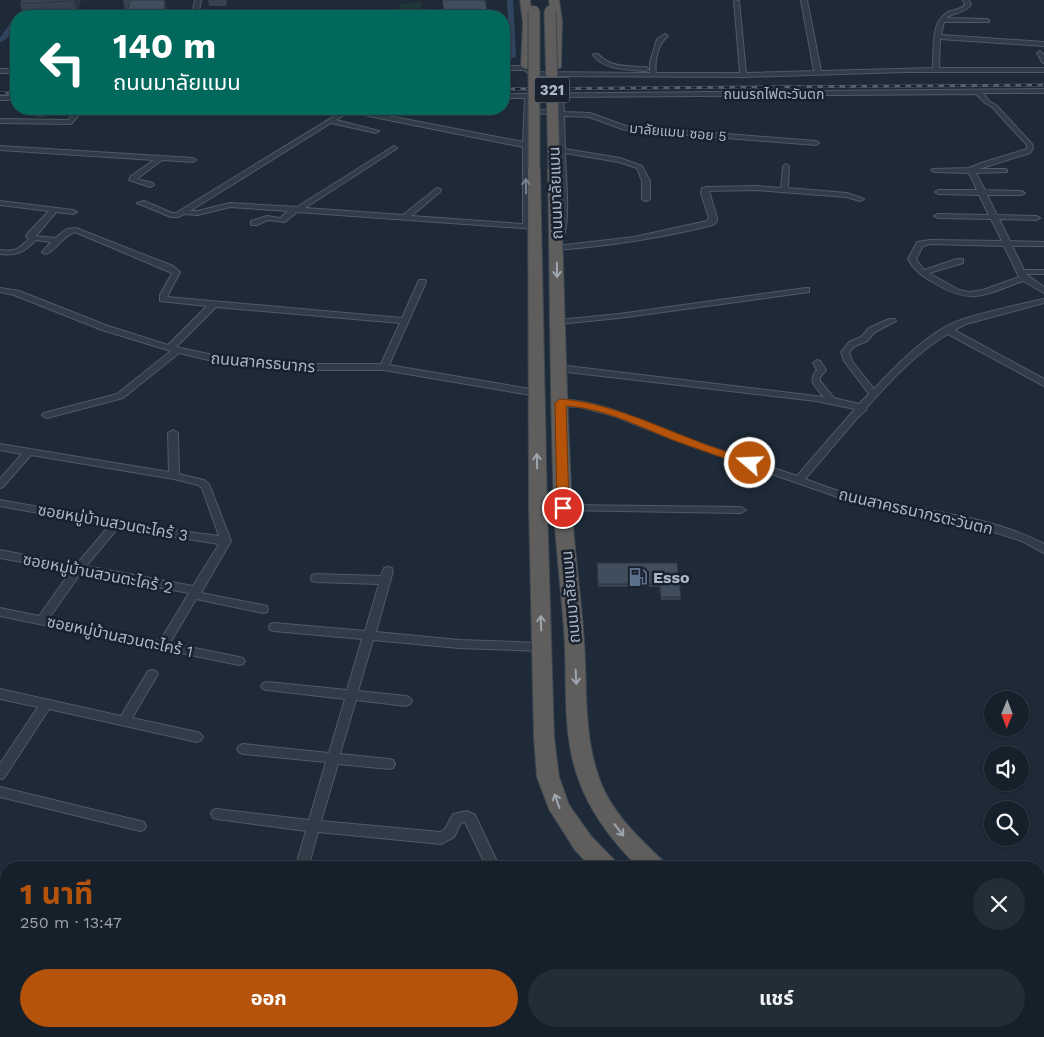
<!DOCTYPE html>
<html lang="th">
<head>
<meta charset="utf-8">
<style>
  :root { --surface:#16202a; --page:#232d36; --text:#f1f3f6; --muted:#9ea3a8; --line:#353e47; --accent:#b45309 }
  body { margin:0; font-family:"Work Sans","Noto Sans Thai",sans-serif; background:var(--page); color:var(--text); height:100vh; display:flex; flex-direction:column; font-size:19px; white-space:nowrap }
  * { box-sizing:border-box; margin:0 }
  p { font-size:16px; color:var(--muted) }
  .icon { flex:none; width:28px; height:28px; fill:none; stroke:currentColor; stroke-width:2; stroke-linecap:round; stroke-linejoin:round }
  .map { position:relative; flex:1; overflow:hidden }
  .drawer { position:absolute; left:0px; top:861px; width:1045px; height:176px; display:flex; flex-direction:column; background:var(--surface); border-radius:20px 20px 0 0; box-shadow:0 1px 4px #0004,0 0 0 1px var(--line) }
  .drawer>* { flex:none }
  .top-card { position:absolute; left:10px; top:10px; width:500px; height:105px; border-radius:20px; box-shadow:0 1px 4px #0004,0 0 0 1px var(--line); background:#00695c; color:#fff; overflow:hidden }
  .needle { width:32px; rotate:181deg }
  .buttons { position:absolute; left:984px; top:691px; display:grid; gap:10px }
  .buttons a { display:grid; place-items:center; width:45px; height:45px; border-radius:50%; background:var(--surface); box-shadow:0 1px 4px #0004,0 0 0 1px var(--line); font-size:25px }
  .pin { position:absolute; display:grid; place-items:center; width:42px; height:42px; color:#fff; margin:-21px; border:2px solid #fff; border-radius:50%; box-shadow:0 1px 5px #0007 }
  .me { position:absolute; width:55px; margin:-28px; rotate:289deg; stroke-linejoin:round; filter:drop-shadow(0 0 4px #0008) }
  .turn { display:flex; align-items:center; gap:18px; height:105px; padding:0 20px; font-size:22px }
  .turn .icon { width:65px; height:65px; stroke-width:2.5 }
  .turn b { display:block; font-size:35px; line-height:42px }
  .round { display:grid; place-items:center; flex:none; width:52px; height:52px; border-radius:26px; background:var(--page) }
  .head { display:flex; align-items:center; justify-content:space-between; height:85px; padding:0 20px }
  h1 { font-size:30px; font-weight:700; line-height:38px; color:var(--accent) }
  .button { display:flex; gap:10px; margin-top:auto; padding:10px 20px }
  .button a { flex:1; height:58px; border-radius:30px; background:var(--accent); color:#fff; font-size:20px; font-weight:700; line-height:58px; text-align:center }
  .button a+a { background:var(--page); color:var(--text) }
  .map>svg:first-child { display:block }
  .green { fill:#203739 }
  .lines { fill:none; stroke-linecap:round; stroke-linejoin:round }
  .canal { fill:#304660; fill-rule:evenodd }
  .minor-casing { stroke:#4f5a66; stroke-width:2 }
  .trunk-casing { stroke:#3c4753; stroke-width:2 }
  .minor { fill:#323c48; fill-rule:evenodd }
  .trunk { fill:#5f5e5c; fill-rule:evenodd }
  .rail-casing { stroke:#536070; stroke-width:3 }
  .rail { stroke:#18212d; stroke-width:2; stroke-dasharray:5.5; stroke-linecap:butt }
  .trunk-bridge-casing { stroke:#3c4753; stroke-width:13; stroke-linecap:butt }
  .trunk-bridge { stroke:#5f5e5c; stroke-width:11 }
  .wall { fill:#364250 }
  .shaded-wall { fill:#2c3641 }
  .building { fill:#3f4d5d; stroke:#2c3641 }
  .oneway { stroke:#75808d }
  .oneway2 { stroke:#9da5b0 }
  .route { fill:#b45309; stroke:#753606 }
  .labels { text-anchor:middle; stroke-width:5; stroke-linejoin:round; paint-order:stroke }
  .far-street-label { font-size:14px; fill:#acb7c5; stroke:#18212d }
  .shield { fill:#18212d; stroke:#808a97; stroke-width:1 }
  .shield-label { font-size:15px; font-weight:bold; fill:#acb7c5 }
  .street-label { font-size:16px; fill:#acb7c5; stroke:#18212d }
  .poi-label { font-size:16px; font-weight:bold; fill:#acb7c5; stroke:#18212d; text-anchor:start }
</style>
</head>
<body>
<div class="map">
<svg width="1044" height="1037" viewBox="0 0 1044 1037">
  <rect width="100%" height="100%" fill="#1e2a38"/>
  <polygon class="green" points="421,2 422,8 426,9 426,13 400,14 399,4"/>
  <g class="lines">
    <g class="canal">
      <polygon points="507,0 513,0 516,57 504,62 504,58 510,56"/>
      <path d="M16,17c1,10 -6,22 -16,25v-4l14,-20z"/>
    </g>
    <g class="minor-casing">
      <g id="minor">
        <polygon points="195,0 201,0 198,16 192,16"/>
        <path d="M734,0l5,1 7,72 68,-2 -13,-71h6l14,71 112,-3c1,-16 -2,-43 11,-53 6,-6 15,-4 21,-10l-2,-5h6l2,5c-7,9 -17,7 -25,13l41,1 2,1v2h-45l-3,13 103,7v4l-104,-7 -1,29h105v4h-139l-162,5 -203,-1 -12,-3 -4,-3h-20v-4h21l7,5 8,1 110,1v-11l7,-23 8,-5 3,2c-10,8 -14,25 -12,37h84z"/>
        <polygon points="1040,51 1044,55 1044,63 1042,62 1037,53"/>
        <path d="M594,54h4c12,14 31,12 48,13l3,2 -3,2c-18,-2 -41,0 -53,-16z"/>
        <rect x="0" y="69" width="16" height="4"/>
        <path d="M1044,89v4h-61l6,8 7,4 36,39 1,5 -3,4 -51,16h26l2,1v2l-31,1 9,17 36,1 4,2 -4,2h-34l10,20 39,1 4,2 -4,2 -37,-1 11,22 34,1v4h-32l12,24h20v4h-18l18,13v6l-21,-12c-37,13 -50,25 -87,3 -12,-7 -21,-12 -28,-25l9,-17 13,-2 72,1 -11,-22 -53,-1 -4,-2 4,-2 51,1 -10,-20 -40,-1 -4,-2 4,-2h38l-8,-17 -34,-1 -4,-2 2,-1 36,-1 12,-5 46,-14v-4l-35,-38 -7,-4 -9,-9 -413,3 1,15 26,1 36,13 190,15 3,2 -3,2 -191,-15 -36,-13 -25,-1 1,33 55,9 22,8 8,15v18l-4,2 -4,-2v-18l-5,-13 -18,-6 -54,-9c0,23 7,71 -4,90h-3l-4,-2 3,-6 2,-13 -2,-109 -19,1 -7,-1v111l7,1v4h-3l-238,-17 -12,10 -17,-2 -11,5h-6v-4l16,-5 13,2 8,-7 -58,-4 -32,8 -14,-1 -6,3h-7l-34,-14 7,-2 28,12h4l170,-104h7l170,33 2,-44h-21v-4zM557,97v12l-19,1 -7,-1v-11zM349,112l174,35v77l-112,-8 29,-24 1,-2 -4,-2 -34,27 -98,-7 91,-59 1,-1 -3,-2 -97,61 -67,-4 -32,8h-8l141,-88 45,10 3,-2 -43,-11zM930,244l74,2 15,31 -36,13 -13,2 -11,-2 -30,-17 34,-10v-4h-6l-33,11 -8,-11 7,-13z"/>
        <rect x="0" y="96" width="16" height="4"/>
        <path d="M59,109h8c-9,6 -28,9 -38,4 8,-5 20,0 30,-4z"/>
        <polygon points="78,109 84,109 72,123 70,124 0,123 0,119 68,120"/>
        <polygon points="0,146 193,158 196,160 193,162 162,160 137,179 153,183 154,185 150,187 129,180 131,176 154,160 0,150"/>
        <path d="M786,164l3,2 -1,22 59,5 17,6 -4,2 -14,-4 -90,-7 -47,1 8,27v3l-4,4c-52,13 -104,21 -157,25l-4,-2 4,-2 78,-9 73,-16 2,-3 -8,-25 1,-5 5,-1 49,-1 25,2 2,-22z"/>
        <path d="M0,201l73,9 4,2 -4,2 -17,-2 -20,24 19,2 12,-9 9,-1 97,38 7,6 -13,25 235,21 16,-36 1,-2h6l1,2 -37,83 147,25 4,3 -4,3 -152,-26h-82l-89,-9 -34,-8 -56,45 -76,20 -3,-1 -2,-2 2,-2 73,-19 54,-43 -69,-21 -88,-35 -14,-3v-4l19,3 89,35 60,19 39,-39 -47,-5v-6l12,-22 -97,-41c-12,4 -18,17 -29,22l-4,-2 9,-10 -15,-2c-12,12 -19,16 -36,14v-4c16,2 18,-1 29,-11l-3,-3 1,-2 22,-23 -49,-6zM216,307l184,16 -19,41h-79l-89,-9 -37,-8z"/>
        <polygon points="806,288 809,288 809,292 619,318 558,324 554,322 558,320 619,314"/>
        <path d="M1044,299v4l-78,21 -12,6 90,49v7l-96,-52c-31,18 -58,47 -81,73l-1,3 -8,7 -53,62c17,6 34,13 51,17 60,14 134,19 188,48v9l-22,-12 -41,-13 -132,-27 -164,-57 -71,-28 -34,-9 -20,-1 -5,-3c18,-15 115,29 137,37 35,13 70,24 105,36l58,-67 -39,-8 -257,-30 -4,-3 4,-3 265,32c-9,-11 -17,-15 -7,-27l-4,-7 4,-3 3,1 6,9 -6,7v4l14,17 25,6 10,-10 -25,-33 -3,-9 8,-10 12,-5 8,-9 20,-9h6l1,2 -21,11 -8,9 -12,5 -6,6 3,9 22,28c24,-25 55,-58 87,-69 27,-9 56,-15 83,-21z"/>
        <path d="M173,430l5,3 1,41 25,6 5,4 22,57 -30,52 62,12 4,1 1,3 -1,3 -4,1 -67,-14 -26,44 69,14 4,1 2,3 -2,3 -4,1 -239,-49v-8l39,8 32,-45 -71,-13v-8l76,15 33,-39 -109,-20v-6l144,26 75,10 -17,-48 -4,-3 -24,-6 -143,-24 -28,32 -3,1v-9l22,-25 -22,-4v-6l169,28 -1,-39zM118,528l101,16 -26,42 -107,-20zM81,573l108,20 -29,48 -111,-23z"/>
        <polygon points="563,505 741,507 746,510 741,513 559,510 558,508 559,506"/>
        <polygon points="388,567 392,568 393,571 376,632 459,640 542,643 546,644 548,647 546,650 542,651 459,648 373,640 358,691 406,696 410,698 412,701 410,704 406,706 356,700 340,754 389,759 393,760 395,764 393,768 389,769 338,764 321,821 440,832 445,829 453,814 467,811 475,815 500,868 487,868 465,822 461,823 454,837 441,844 318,832 308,868 295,868 306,831 217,819 213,818 211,814 213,810 217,809 309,820 326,762 243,754 239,752 237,749 239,746 243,744 329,753 345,699 267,690 263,689 261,686 263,683 267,682 347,690 362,639 274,631 270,630 269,627 270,624 274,623 365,631 379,584 316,582 312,581 311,578 312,575 316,574 381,576 384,568"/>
        <polygon points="152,670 156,671 158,674 132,718 197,732 201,734 203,737 201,740 197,742 49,709 4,778 0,779 0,764 38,707 0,699 0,689 121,716 148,671"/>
        <polygon points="0,787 140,821 144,822 146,826 144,830 140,831 0,797"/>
        <polygon points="0,902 6,903 6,915 0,914"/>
        <polygon points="157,1031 171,1031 170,1037 156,1037"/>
        <polygon points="258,1031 272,1031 271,1037 257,1037"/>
        <polygon points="364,1031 378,1031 377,1037 363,1037"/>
        <rect x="466" y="1031" width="14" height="6"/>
        <polygon points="591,1031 622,1031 619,1037 594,1037"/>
      </g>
    </g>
    <g class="trunk-casing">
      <g id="trunk">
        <polygon points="520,0 530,0 533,23 531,66 526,69 521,66 523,23"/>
        <polygon points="549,0 559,0 562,21 561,67 556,70 551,67 552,21"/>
        <polygon points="534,165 540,169 547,507 554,737 559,777 569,805 591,836 615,861 618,868 592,868 575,850 549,809 537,777 534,737 529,507 528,169"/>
        <path d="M554,165l6,4c4,113 6,226 12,339 2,41 8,81 11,121 5,49 -1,101 16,149 12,34 39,59 64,83l3,7h-27c-26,-26 -49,-55 -61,-90 -17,-48 -10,-99 -14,-149 -3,-40 -8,-80 -10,-121 -4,-113 -4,-226 -6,-339z"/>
        <polygon points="753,1031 780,1031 783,1037 755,1037"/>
        <polygon points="807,1031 835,1031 838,1037 809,1037"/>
      </g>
    </g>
    <use href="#minor" class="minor"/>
    <use href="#trunk" class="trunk"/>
    <g class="rail-casing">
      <g id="rail">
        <polyline points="504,89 1044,85"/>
        <polyline points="0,93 16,93"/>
      </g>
    </g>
    <use href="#rail" class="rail"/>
    <g class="trunk-bridge-casing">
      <g id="trunk-bridge">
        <polyline points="534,11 534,169"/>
        <polyline points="550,11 554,169"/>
      </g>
    </g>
    <use href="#trunk-bridge" class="trunk-bridge"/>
  </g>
  <g class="wall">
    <polygon points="22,0 81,0 77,12 23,15 20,3"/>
    <polygon points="123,0 165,0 167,9 166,16 129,16 128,10 125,10"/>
    <polygon points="208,0 227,0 226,6 209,6"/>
    <polygon points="442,0 485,0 488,16 444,16"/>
    <polygon points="677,563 681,597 681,600 661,600 659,587 598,587 597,566"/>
  </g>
  <g class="shaded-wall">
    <polygon points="74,0 81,0 77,12 74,1"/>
    <polygon points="165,0 167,9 166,16 165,16 164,11"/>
  </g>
  <g class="building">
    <polygon points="22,0 74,0 74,1 20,3"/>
    <polygon points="130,0 165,0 164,11 128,12"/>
    <polygon points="442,0 485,0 488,16 445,16"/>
    <polygon points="597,563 677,563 681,597 661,597 660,584 598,584"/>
  </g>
  <defs><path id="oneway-shaft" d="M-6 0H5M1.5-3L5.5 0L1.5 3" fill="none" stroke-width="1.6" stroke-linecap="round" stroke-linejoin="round" transform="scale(1.25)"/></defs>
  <use class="oneway" href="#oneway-shaft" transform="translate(526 186) rotate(-91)"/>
  <g class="oneway2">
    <use href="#oneway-shaft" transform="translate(557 270) rotate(89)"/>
    <use href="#oneway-shaft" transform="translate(537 461) rotate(-91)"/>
    <use href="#oneway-shaft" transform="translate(541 623) rotate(-92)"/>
    <use href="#oneway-shaft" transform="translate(576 677) rotate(87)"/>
    <use href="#oneway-shaft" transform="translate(557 801) rotate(-110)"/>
    <use href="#oneway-shaft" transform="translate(619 830) rotate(52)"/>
  </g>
  <path class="route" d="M560,399c45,3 87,23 129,39 21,9 43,15 65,23l2,2 -6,4 -3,-1c-25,-9 -50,-17 -74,-26 -35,-14 -70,-32 -107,-34l3,102 -2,2h-8l-2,-2 -2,-105z"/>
  <defs>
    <g id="fuel-bare" transform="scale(1.5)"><path d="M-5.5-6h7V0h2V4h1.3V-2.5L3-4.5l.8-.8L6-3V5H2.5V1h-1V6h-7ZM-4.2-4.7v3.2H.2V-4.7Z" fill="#5c6f8a" stroke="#18212d" stroke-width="2.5" paint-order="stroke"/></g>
  </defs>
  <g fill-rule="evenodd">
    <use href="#fuel-bare" x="638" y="577"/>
  </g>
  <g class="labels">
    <g class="far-street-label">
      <text x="774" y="99">ถนนรถไฟตะวันตก</text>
      <text transform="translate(678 132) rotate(5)" y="5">มาลัยแมน ซอย 5</text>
    </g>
    <rect class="shield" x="534.5" y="77.5" width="35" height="25" rx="4"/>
    <g class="shield-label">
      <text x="552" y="95">321</text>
    </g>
    <g class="street-label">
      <text transform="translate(555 193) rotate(-92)" y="6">ถนนมาลัยแมน</text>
      <text transform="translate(263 362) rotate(5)" y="6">ถนนสาครธนากร</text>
      <text transform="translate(916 511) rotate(13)" y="6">ถนนสาครธนากรตะวันตก</text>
      <text transform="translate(113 522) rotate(10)" y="6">ซอยหมู่บ้านสวนตะไคร้ 3</text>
      <text transform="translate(98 573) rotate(11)" y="6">ซอยหมู่บ้านสวนตะไคร้ 2</text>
      <text transform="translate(570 597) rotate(-95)" y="6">ถนนมาลัยแมน</text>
      <text transform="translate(120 636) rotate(12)" y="6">ซอยหมู่บ้านสวนตะไคร้ 1</text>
    </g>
    <g class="poi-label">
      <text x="653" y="583">Esso</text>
    </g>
  </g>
</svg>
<div class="buttons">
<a><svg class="needle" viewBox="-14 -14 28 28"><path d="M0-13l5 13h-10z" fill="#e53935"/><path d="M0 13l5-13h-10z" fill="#9ea3a8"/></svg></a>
<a><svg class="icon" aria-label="sound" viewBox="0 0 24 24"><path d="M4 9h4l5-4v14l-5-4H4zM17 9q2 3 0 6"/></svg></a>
<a><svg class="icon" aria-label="search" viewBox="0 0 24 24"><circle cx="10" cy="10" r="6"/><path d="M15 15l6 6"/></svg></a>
</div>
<div class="pin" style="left:563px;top:508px;background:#d93025"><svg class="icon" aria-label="arrive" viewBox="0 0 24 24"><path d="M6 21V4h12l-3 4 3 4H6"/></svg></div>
<svg class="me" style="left:750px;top:463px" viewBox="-20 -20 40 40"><circle r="17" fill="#b45309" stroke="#fff" stroke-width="3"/><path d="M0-11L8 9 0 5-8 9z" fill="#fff"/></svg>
<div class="top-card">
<div class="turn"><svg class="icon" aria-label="left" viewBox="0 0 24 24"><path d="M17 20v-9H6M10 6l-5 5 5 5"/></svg><div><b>140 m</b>ถนนมาลัยแมน</div></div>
</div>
<section class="drawer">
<div class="head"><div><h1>1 นาที</h1><p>250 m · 13:47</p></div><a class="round"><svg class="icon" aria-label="close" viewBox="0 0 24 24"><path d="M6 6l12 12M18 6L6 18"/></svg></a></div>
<div class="button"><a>ออก</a><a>แชร์</a></div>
</section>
</div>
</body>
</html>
